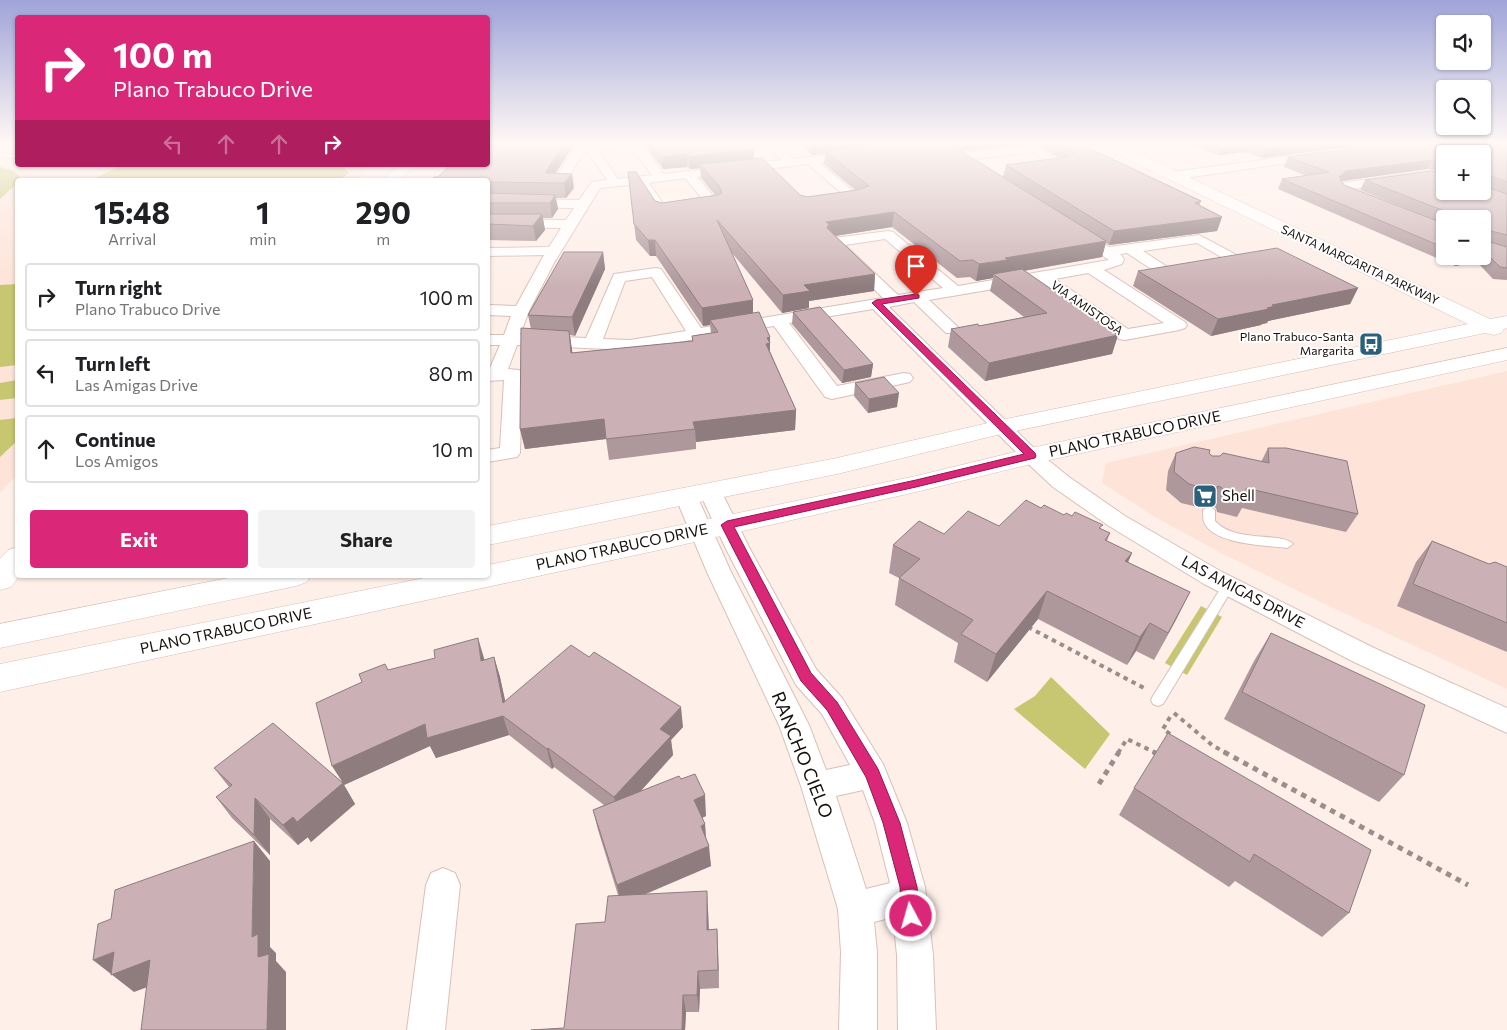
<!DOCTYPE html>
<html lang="en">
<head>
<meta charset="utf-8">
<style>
  :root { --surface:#fff; --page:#f2f2f2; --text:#202124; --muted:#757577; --line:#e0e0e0; --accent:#db2777 }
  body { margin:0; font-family:Commissioner,sans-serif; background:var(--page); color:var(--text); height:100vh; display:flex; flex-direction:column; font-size:19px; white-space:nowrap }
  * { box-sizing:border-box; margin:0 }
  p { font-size:16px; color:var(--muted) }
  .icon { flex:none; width:28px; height:28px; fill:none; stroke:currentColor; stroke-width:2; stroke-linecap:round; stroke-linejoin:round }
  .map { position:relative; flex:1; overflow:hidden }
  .details { position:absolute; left:15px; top:178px; width:475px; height:400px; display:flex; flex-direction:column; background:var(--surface); border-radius:5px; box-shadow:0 1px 4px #0004 }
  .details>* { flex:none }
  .guide { position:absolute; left:15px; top:15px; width:475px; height:152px; border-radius:5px; box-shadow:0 1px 4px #0004; background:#db2777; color:#fff; overflow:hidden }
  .tools { position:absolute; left:1436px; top:15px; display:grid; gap:10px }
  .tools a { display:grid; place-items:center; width:55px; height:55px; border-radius:5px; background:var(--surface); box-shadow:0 1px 4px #0004; font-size:25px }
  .pin { position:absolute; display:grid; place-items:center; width:42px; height:42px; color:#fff; margin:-51px -21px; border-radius:50% 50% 50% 0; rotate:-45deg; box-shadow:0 0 5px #0007 }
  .pin .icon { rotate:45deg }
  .me { position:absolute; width:55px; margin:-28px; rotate:354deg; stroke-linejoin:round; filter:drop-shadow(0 0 4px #0008) }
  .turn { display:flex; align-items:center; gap:18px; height:105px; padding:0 15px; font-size:22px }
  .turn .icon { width:65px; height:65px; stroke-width:2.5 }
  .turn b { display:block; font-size:35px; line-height:42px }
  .lanes { display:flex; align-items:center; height:48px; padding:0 15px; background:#0003; justify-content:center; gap:25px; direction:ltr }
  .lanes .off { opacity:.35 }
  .eta { display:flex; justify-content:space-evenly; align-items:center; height:85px; text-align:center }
  .eta b { font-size:30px; font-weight:700; line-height:35px }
  .primary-button { display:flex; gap:10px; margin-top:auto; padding:10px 15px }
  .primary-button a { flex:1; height:58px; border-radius:5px; background:var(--accent); color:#fff; font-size:20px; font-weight:700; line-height:58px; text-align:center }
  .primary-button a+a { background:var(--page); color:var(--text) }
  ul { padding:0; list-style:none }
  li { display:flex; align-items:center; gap:15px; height:68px; margin:0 10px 8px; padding:0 5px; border:2px solid var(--line); border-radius:5px }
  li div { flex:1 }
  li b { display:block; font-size:19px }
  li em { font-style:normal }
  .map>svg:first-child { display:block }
  .built { fill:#fee3d9 }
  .green { fill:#c7c772 }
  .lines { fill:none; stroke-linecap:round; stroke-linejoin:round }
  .service-casing { stroke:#d8c0b7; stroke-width:2 }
  .minor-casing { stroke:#d8c0b7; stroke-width:2 }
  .secondary-casing { stroke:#d8c0b7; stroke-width:1 }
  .path-far1 { stroke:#9a8e8a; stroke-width:4; stroke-dasharray:4.5 4.5; stroke-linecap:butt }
  .path { stroke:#9a8e8a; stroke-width:5; stroke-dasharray:5.5 5.5; stroke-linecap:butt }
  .service { fill:#fff; fill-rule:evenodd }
  .minor { fill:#fff; fill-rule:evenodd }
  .secondary { fill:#fff; fill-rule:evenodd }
  .wall { fill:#af989c; fill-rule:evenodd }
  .shaded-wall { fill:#8e7c7f }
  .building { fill:#cbb1b5; stroke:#8e7c7f }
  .route { fill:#db2777; stroke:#8e194d }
  .labels { text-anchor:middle; stroke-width:4; stroke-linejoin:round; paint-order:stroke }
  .far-street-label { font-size:12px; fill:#170f0c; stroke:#fff }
  .far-poi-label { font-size:12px; fill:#170f0c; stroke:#fff; text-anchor:end }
  .street-label { font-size:15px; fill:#170f0c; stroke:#fff }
  .poi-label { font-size:15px; fill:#170f0c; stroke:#fff; text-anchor:start }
  .near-street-label { font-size:18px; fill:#170f0c; stroke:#fff }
</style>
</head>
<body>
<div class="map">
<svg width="1507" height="1030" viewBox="0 0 1507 1030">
  <rect width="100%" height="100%" fill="#feefe9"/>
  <g class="built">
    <polygon points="0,143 17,143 18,165 373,165 355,180 18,180 17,475 0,493"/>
    <polygon points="1507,371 1507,689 1333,608 1219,552 1155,517 1102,483 1106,463"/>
  </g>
  <g class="green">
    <polygon points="122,165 327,165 343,167 349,173 339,180 91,180"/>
    <polygon points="0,167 14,171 20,177 14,186 0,199"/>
    <polygon points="17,284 17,365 0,367 0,285"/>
    <polygon points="17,380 17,398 0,400 0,383"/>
    <polygon points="17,418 17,441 0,457 0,420"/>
    <polygon points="1201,606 1222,617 1187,675 1165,663"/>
    <polygon points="1051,677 1110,734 1085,769 1014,709 1035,696"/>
  </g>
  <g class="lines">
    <g class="service-casing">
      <g id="service">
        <polygon points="0,153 18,154 18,158 0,157"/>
        <path d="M1209,506l6,4v11c19,22 68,11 78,23l-6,4c-20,-3 -74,-3 -83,-26 -1,-4 -1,-8 -1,-12z"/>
        <polygon points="1228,582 1232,583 1234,586 1163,704 1158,706 1153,704 1151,700 1153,696 1224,583"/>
      </g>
    </g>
    <g class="minor-casing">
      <g id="minor">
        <path d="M605,143h35l24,31 118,-14 -18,-17h12l18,16 142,-16 8,1 18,9 72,-7 35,19 -6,3 -23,1 -2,-2 2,-2 11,-2 -19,-11 -61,7 138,88 90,-12 47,25 2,3 -2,3 -19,4 -5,-1 -2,-3 2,-3 6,-2 -31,-18 -54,8 29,19 13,-2 5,1 2,3 -2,3 -20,4 -5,-1 -38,-25 -7,1 4,5 -2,5 -18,6 81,52 2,3 -2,3 -6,2 -54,10 -6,-1 -80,-58 -110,19 31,29 -2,4h-12l-32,-31 -25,5 149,145 31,25 56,39 97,56 152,76 133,60v25l-153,-71 -150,-78 -95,-58 -56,-39 -29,-27 -151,-151 -84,14 48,63 67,-13 6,1 3,4 -3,4 -78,17 -7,-2 -51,-71 -144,24 -113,-5 -9,24 11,1 3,4 -2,79 -3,4 -29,5v-12l12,-2 4,-68 -16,1v-10l1,-1 11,-25h-12v-10h16l7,-19 -23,-1v-10l28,1 28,-51 -56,1v-8l61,-1 12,-19 -73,-1v-8l78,1 8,-12 -86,-2v-8l91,2 13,-18 15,-2 -19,-28 -5,1 -19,31 -4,1 -6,-4 21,-33zM631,147l21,28 -34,4 -20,-29zM938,149l171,111 -151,26 -65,-54 -5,-1 -54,7 -7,4 56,56 -182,30 -40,-59 -5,-1 -42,6 -28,64 -66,-3 9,-24 25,-48 46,-75 38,-4 20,31 5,1 55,-8 2,-3 -2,-3 -21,-25 111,-13 38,33 -13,2 -2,3 2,3 4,1 23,-4 2,-3 -42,-36zM685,178l20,24 -39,6 -17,-25zM885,239l58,49 -45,7 -53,-50zM1088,273l76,50 -36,6 -73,-50zM652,277l34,54 -56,9 -27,-1 22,-58z"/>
        <polygon points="1316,153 1320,154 1322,156 1320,158 1172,180 1166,176 1172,172"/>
        <polygon points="1427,171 1445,174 1445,182 1427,179 1352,189 1369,198 1363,202 1340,193 1336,187 1342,183"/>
        <path d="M710,484l8,2 3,5 29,58 66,120 26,29 41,66 24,59 18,64 8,68 3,75h-38l-1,-75 -4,-38 -19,5 3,30v78h-38l2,-78 -3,-43 -37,-123 -22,-61 -72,-153 -32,-76 3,-5 8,-2 8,2 3,5 34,76 78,153 17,45 24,-5 -28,-51 -26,-29 -70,-136 -27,-58 3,-5zM863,790l12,33 15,60 -24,6 -30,-93z"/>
        <polygon points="443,868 455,873 460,885 445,1030 407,1030 426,885 431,873"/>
      </g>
    </g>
    <g class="secondary-casing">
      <g id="secondary">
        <polygon points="1099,143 1116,143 1490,319 1507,316 1507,328 1504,329 1501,333 1494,335 1485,333 1001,434 837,474 488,545 488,526 837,458 1001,420 1468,324 1100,146"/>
        <polygon points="400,165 416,165 399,180 383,180"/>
        <polygon points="1507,348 1507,360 1031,464 916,492 659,550 0,692 0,664 439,575 488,575 488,565 916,476 1031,448"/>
        <polygon points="18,547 18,575 20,575 11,587 0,590 0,559 8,550"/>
        <polygon points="243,575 311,575 307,582 296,586 0,648 0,624"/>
      </g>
    </g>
    <g class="path-far1">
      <polyline points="1028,627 1144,688"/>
      <polyline points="1174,713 1212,745 1226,753"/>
      <polyline points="1170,717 1163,729 1173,736"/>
      <polyline points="1118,753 1127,739 1156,753"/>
    </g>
    <g class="path">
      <polyline points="1153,752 1158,754"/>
      <polyline points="1224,752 1468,885"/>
      <polyline points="1099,784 1119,752"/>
    </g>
    <use href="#service" class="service"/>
    <use href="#minor" class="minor"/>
    <use href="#secondary" class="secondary"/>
  </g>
  <g class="wall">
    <polygon points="488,143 575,143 556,173 574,188 566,198 556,198 558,209 552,218 543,218 545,230 536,241 488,240 488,180 438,177"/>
    <path d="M643,143h107l4,16 46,36 7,2 48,-7 -31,-26 1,-10 -13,1 -14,-12h280l123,58 -2,5 23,11 -5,14 -108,14 -3,-2 -4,14 -78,14 94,64 -6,19 -127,27 -37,-34 3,-18 28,-3 45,-9 -34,-26 3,-13 -17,3 -6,-4 -13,1 -65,-51 -57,9 40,38 -1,17 -65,10v7l-27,5 -50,-60 21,60 43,97 -1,20 -99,12v7l-87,11 -3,-21 -81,10 -5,-20 11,-100 -3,-14 75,-63 2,17 -30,67 -5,-1 2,18 120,-12v-5l19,-3 -1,-8 -7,1 -47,-70h-6l-14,-16 -8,-68 27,29 7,2 53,-8 -14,-17 -1,-10 -10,1 -3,-2 -24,2zM1035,144l25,14 -54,7 -3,12 -47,-29 6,3z"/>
    <polygon points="1185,143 1379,143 1262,158 1246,152 1219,155"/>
    <path d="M1392,143h115v137l-14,-1 -16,-17 -22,4 -177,-77 4,-10 25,-3 -23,-9 4,-10zM1445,154l37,37 -117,-11 -5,10 77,31 -93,-36 -2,-4 85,-12 18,3zM1445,219h37v37h-37z"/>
    <polygon points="1138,271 1358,288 1350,304 1268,321 1267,323 1262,324 1261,325 1211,336 1133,286"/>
    <polygon points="793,312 873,364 871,377 842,383 792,324"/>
    <polygon points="855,383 897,407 868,413 854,396"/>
    <polygon points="1268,448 1358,514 1346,532 1242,508 1237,517 1217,512 1216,508 1210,504 1202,508 1181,503 1166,490 1168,471 1176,453 1261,462"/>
    <polygon points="1041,508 1064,515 1101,529 1110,533 1107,541 1132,553 1128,562 1190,592 1154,660 1136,651 1127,665 1038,619 987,682 954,662 958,643 895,605 899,578 889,573 893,545 944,534 999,526"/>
    <polygon points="1432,541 1489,564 1507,567 1507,652 1397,606 1416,562"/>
    <polygon points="1271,633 1404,775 1379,802 1224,719 1254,661"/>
    <polygon points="494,657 500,677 505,701 683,727 671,740 673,755 641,791 681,779 706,816 702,818 705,824 706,837 711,866 646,894 708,910 709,929 717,929 719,988 700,989 699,1012 686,1012 685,1030 531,1030 564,1028 605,922 618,895 598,830 593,810 604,805 554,767 552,769 509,735 436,758 430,746 344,785 355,804 311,842 308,837 298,845 270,819 270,855 232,818 216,797 229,787 214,768 342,782 362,682 388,670 484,660"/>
    <polygon points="1134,788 1371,850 1349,913 1322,937 1235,881 1229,887 1119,815"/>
  </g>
  <g class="shaded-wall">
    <polygon points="564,143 575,143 549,183 545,173"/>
    <polygon points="747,143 750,143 750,150 754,149 754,161 700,164 700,168 690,169 689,157"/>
    <polygon points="813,143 918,143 825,151 825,154 812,155"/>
    <polygon points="964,143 1035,143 1035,144 962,151"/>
    <polygon points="1249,143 1246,152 1219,155 1222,146"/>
    <polygon points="1312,143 1379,143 1262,158 1266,149"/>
    <polygon points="687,154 687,167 663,169 662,157"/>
    <polygon points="1432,160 1427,169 1342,181 1339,177 1346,171"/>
    <polygon points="572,174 574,188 566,198 564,183"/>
    <polygon points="1488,175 1482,185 1482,180"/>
    <polygon points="555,195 558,209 552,218 550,203"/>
    <polygon points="894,212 892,227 828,237 826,222"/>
    <polygon points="542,214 545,230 536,241 533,226"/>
    <polygon points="1222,217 1217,231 1109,245 1114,231"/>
    <polygon points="648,240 655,240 656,256 650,256"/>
    <polygon points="1106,241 1102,257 1005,274 993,274 993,278 976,281 979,264 1005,258"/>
    <polygon points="603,252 605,269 575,336 572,317"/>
    <polygon points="1461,256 1481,256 1477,262 1455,266"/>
    <polygon points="875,274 874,291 809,301 809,308 782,313 783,295 804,285"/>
    <polygon points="1358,288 1350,304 1268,321 1267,323 1262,324 1261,325 1211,336 1218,319 1267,308 1272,305"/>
    <polygon points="753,300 753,318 710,320 710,325 703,326 702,308"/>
    <polygon points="569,331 572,349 574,372 571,353"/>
    <polygon points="1118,335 1112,354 985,381 989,363"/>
    <polygon points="770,337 770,356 766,363 767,338"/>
    <polygon points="873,364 871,377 842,383 844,370"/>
    <polygon points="899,393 897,407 868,413 869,399"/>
    <polygon points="796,410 795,430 696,442 695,429 693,422"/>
    <polygon points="604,419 606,439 525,449 520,429"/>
    <polygon points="1219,486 1210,504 1202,508 1211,490"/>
    <polygon points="1132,553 1120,580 1125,561"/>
    <polygon points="1047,591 1038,619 987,682 996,654"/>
    <polygon points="1190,592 1176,620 1154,660 1168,633"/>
    <polygon points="1150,623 1136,651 1127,665 1140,637"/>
    <polygon points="478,638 484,658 488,680 481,661"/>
    <polygon points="494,657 500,677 510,723 503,703"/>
    <polygon points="681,707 683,727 671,740 673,755 618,816 614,797 660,729"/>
    <polygon points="503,716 509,735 436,758 430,746 344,785 355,804 311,842 297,822 343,783 332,766 425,724"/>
    <polygon points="548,748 554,767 552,769 547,749"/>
    <polygon points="705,795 706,816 696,820 694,800"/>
    <polygon points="255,798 270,819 270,855 254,835"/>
    <polygon points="293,817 308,837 298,845 283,825"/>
    <polygon points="705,824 706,844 701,826"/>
    <polygon points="254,841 270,861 270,947 276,953 276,961 286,972 286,1030 267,1030 258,957 252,937"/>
    <polygon points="709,846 711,866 621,904 617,885"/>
    <polygon points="707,891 708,910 709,948 707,930"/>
    <polygon points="717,929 718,947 719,988 718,970"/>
    <polygon points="114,952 150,960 172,978 134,992 93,960"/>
    <polygon points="698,971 700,989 699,1012 697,995"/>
    <polygon points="683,995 686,1012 685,1030 682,1030"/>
  </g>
  <g class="building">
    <polygon points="488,143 564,143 545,173 572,174 564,183 488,182 488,180 431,180 434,177 438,177 450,165 488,165"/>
    <polygon points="651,143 748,143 754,149 689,157 687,154 662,157"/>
    <polygon points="890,143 948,143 1106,241 1005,258 1008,260 979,264 973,260 960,261 894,212 826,222 829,224 827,228 875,274 804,285 810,291 783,295 717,220 753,300 702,308 655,240 648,240 634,224 628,172 636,172 655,201 662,203 718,195 722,193 719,186 700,164 762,158 800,195 807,197 857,190 869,186 825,151"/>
    <polygon points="1058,143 1078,143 1201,201 1195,203 1222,217 1114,231 1006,165 1066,157 1074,153 1073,151"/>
    <polygon points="1215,143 1246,143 1222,146"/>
    <polygon points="1250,143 1312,143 1266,149"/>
    <polygon points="1392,143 1499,143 1507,146 1507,182 1488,175 1486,179 1482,180 1482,154 1445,154 1445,162 1432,160 1346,171 1339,177 1344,185 1445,224 1445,248 1282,179 1329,172 1288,157"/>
    <polygon points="1432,171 1445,173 1445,191 1482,191 1482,185 1483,186 1507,194 1507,235 1487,230 1487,241 1507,247 1507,268 1500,267 1484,251 1482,251 1482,219 1452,219 1452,214 1365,180"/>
    <polygon points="488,193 555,195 550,203 488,203"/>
    <polygon points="488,214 542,214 533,226 488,224"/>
    <polygon points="1277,248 1358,288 1272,305 1275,306 1267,308 1269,309 1218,319 1138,271"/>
    <polygon points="564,252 603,252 572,317 528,315"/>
    <polygon points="1022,269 1118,335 989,363 951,329 978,324 979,326 1047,313 993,274"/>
    <polygon points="820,307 873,364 844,370 793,312"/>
    <polygon points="759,312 770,337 767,338 770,343 766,344 796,410 693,422 695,429 606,439 604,419 520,429 521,328 569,331 571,353 693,341 692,336 718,332 710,320"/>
    <polygon points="884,377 899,393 869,399 855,383"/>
    <polygon points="1194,447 1210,450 1209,453 1212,456 1220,456 1223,453 1269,463 1268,448 1286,448 1347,461 1358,514 1246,488 1247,499 1226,494 1225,490 1219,486 1211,490 1189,484 1174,472 1176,453"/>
    <polygon points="1026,500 1041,508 1044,505 1064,515 1066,513 1072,516 1075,512 1103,525 1099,528 1110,533 1105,540 1132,553 1125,561 1190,592 1168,633 1150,623 1140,637 1047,591 996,654 961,634 973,620 899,578 920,559 893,545 919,521 944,534 968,511 999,526"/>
    <polygon points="1432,541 1489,564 1495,562 1507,567 1507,623 1413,584"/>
    <polygon points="1271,633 1425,705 1404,775 1242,692"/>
    <polygon points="478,638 481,661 494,657 503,703 571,645 589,657 594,652 681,707 660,729 671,736 614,797 548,748 547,749 503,716 427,738 425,724 332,766 316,703 362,682 359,674 385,664 388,670 435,658 434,650"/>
    <polygon points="273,723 343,783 297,822 293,817 283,825 255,798 254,835 216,797 232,785 214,768"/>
    <polygon points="1168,733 1371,850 1349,913 1254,854 1250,862 1134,788"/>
    <polygon points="695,774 705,795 694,800 705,824 701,826 709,846 617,885 593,810 679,776 681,779"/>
    <polygon points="254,841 252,937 258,934 258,957 269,954 267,1030 141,1030 150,960 111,975 114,952 93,960 98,924 111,919 115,890"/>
    <polygon points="707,891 707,930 717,929 718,970 698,971 697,995 683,995 682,1030 531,1030 564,1028 576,924 605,922 608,896"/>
  </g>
  <linearGradient id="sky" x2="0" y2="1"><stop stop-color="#9fa4d9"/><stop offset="0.5" stop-color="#fff8f5"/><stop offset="1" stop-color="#fff8f5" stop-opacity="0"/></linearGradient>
  <rect width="1507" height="287" fill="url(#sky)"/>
  <polygon class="route" points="916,294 919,295 919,298 882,304 1035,453 1036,456 1035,458 916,487 734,527 811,673 837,702 878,769 900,823 917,887 920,916 918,922 911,925 905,922 902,916 900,887 883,823 866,777 827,710 801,681 721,525 727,521 916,480 1024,454 872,303 876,300"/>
  <defs>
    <g id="bus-square" transform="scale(1.25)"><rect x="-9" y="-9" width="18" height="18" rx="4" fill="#2a607b" stroke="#fff"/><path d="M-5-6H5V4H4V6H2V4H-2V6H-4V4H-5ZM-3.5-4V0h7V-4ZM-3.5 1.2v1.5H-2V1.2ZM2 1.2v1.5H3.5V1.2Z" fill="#fff"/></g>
    <g id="supermarket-square" transform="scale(1.25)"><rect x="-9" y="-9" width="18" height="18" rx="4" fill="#2a607b" stroke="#fff"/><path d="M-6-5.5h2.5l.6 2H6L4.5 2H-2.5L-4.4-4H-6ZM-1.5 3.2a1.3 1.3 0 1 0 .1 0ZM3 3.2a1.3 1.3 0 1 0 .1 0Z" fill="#fff"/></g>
  </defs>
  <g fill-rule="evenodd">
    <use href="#bus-square" x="1371" y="344"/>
    <use href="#supermarket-square" x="1205" y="496"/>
  </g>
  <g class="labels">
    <g class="far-street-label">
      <text transform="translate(1360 265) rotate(25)" y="4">SANTA MARGARITA PARKWAY</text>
      <text transform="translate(1087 308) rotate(35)" y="4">VIA AMISTOSA</text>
    </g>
    <g class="far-poi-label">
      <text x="1354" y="341">Plano Trabuco-Santa<tspan x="1354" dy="14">Margarita</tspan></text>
    </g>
    <g class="street-label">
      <text transform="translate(1135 434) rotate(-12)" y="5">PLANO TRABUCO DRIVE</text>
      <text transform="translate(622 547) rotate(-12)" y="5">PLANO TRABUCO DRIVE</text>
      <text transform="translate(1243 592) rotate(28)" y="5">LAS AMIGAS DRIVE</text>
      <text transform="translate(226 631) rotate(-12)" y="5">PLANO TRABUCO DRIVE</text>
    </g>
    <g class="poi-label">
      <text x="1222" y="501">Shell</text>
    </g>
    <g class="near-street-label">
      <text transform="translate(802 755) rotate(68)" y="6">RANCHO CIELO</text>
    </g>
  </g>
</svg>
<div class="tools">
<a><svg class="icon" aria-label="sound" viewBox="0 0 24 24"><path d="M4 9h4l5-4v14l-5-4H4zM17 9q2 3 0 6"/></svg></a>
<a><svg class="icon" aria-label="search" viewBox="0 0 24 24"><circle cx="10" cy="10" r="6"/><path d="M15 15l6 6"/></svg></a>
<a>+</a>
<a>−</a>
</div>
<div class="pin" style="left:916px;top:296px;background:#d93025"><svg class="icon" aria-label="arrive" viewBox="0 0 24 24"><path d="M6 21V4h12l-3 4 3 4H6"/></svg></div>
<svg class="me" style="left:911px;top:916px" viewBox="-20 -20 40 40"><circle r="17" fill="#db2777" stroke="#fff" stroke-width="3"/><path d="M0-11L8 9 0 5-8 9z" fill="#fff"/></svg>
<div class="guide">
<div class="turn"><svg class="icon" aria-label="right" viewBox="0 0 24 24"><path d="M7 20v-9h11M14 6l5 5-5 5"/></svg><div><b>100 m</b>Plano Trabuco Drive</div></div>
<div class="lanes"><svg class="icon off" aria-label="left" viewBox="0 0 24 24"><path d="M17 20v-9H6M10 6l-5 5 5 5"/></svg><svg class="icon off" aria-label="ahead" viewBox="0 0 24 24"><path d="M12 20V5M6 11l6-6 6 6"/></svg><svg class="icon off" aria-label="ahead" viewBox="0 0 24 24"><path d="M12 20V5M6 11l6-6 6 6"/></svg><svg class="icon" aria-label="right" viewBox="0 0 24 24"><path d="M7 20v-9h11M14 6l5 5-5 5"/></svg></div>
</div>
<section class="details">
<div class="eta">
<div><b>15:48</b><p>Arrival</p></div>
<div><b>1</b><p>min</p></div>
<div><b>290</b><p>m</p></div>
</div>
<ul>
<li><svg class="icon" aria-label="right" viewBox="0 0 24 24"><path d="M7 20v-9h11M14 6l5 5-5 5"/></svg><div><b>Turn right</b><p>Plano Trabuco Drive</p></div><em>100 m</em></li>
<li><svg class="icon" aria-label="left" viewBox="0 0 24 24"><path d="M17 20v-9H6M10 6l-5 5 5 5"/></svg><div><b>Turn left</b><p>Las Amigas Drive</p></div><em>80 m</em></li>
<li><svg class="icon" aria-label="ahead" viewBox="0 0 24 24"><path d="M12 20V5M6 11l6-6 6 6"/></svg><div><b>Continue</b><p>Los Amigos</p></div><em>10 m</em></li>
</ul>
<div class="primary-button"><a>Exit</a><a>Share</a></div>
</section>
</div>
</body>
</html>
